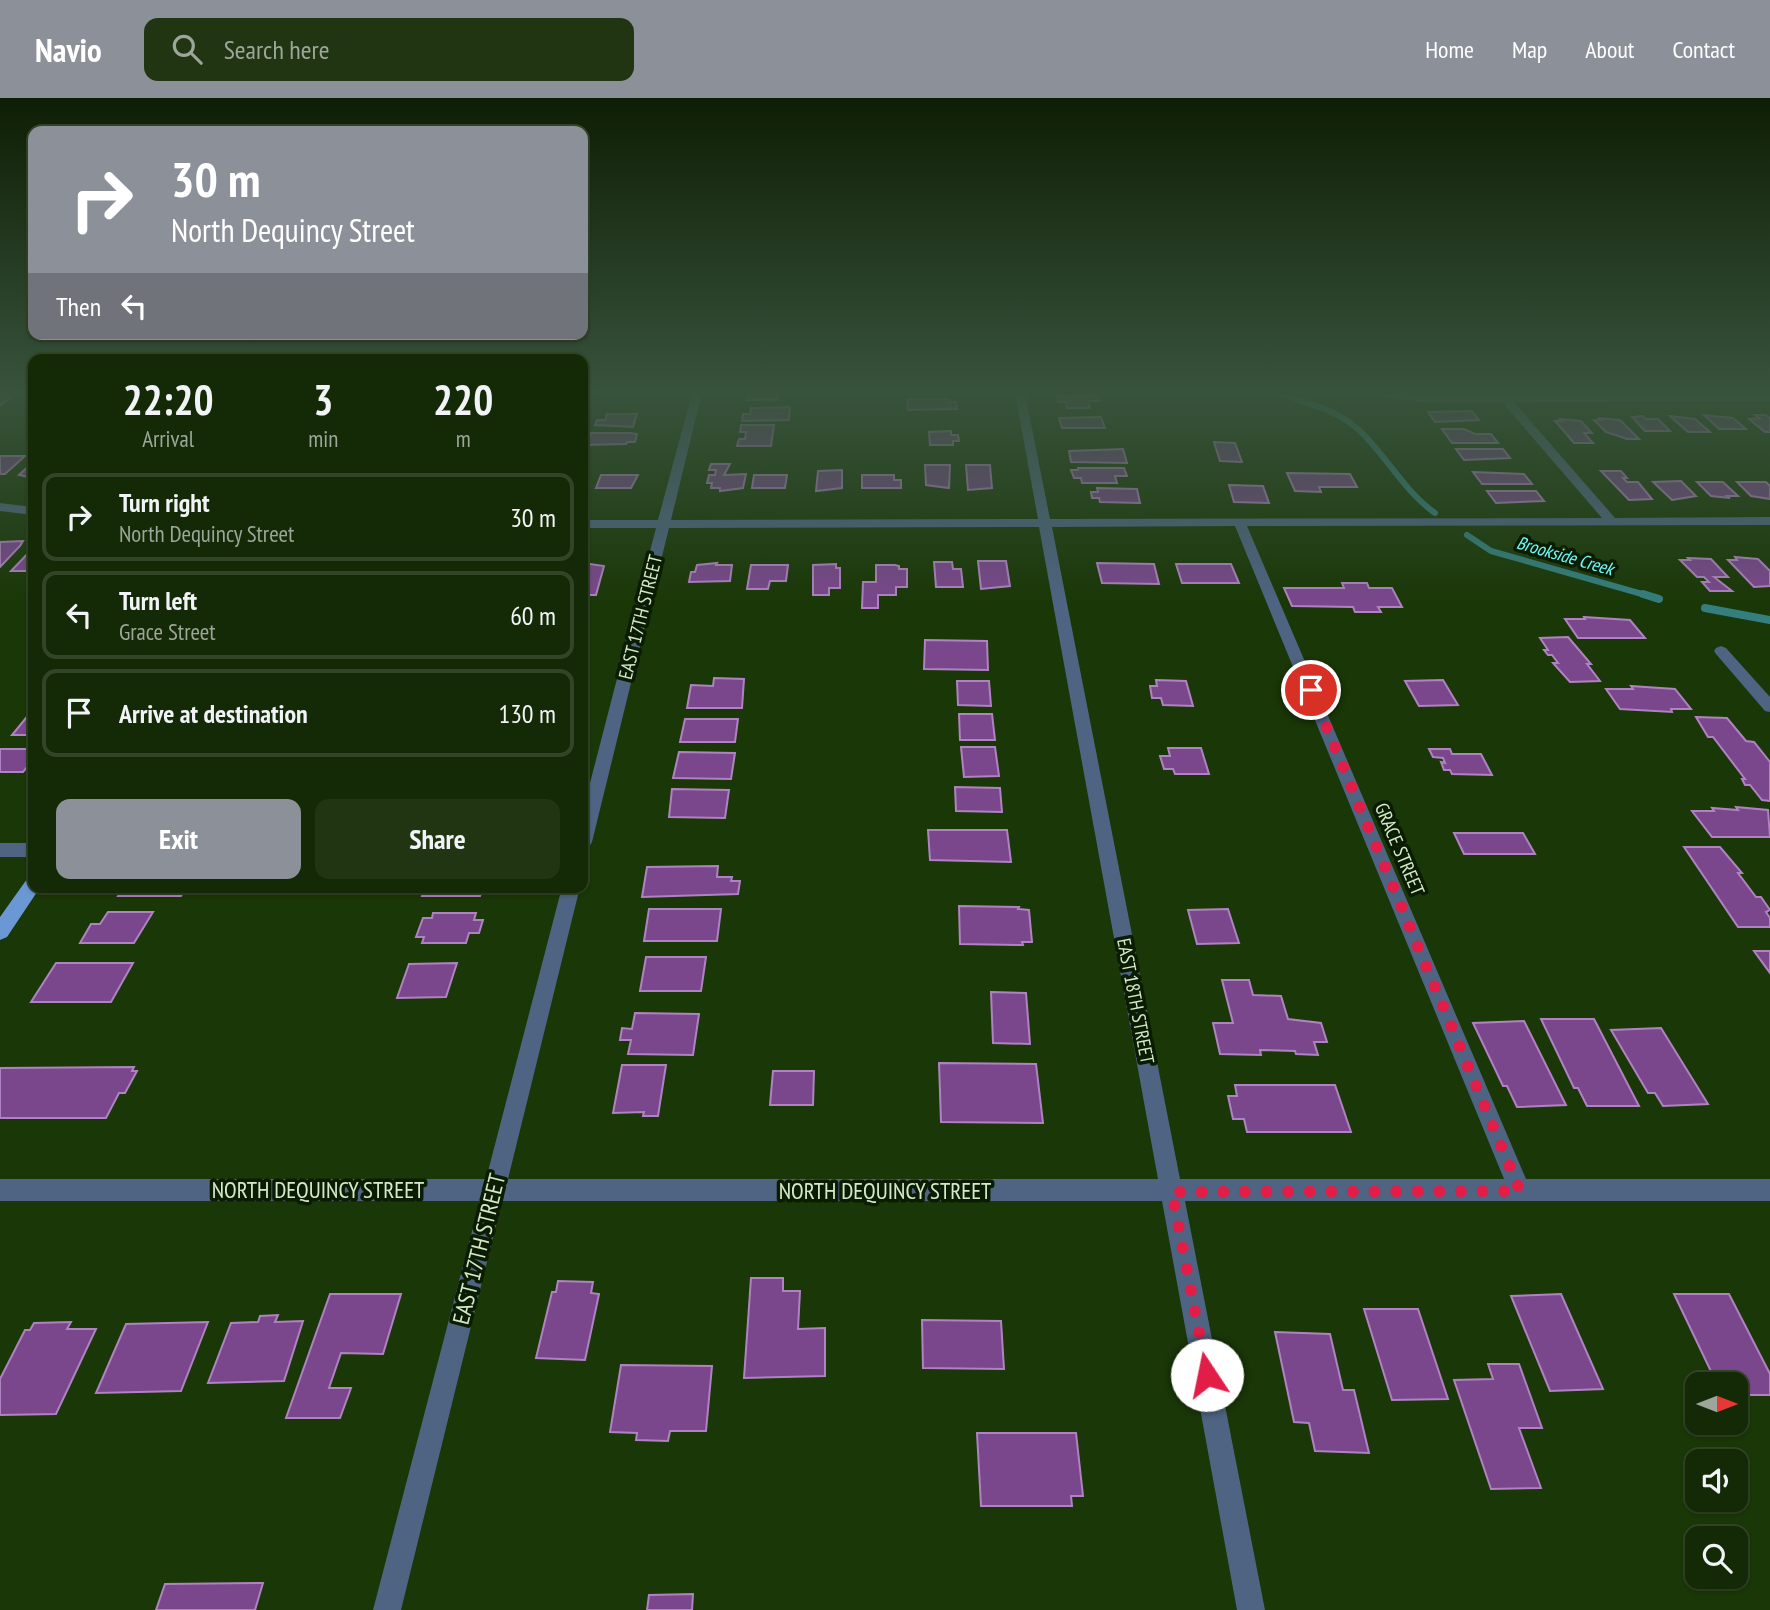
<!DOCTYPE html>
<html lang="en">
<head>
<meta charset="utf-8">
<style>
  :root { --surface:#142905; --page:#213513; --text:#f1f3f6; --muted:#9da69a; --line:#334527; --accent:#8c9099 }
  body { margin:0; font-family:"PT Sans Narrow",sans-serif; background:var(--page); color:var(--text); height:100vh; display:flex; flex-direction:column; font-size:26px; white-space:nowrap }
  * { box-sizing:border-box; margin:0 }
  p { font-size:23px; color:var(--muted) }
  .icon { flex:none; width:38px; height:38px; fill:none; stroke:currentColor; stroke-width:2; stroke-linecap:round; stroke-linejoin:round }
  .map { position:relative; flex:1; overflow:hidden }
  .side { position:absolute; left:28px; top:256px; width:560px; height:539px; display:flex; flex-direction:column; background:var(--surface); border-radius:14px; box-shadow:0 2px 5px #0004,0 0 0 2px var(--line) }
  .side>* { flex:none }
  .top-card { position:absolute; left:28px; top:28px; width:560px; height:214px; border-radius:14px; box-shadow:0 2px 5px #0004,0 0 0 2px var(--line); background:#8c9099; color:#fff; overflow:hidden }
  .needle { width:46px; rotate:90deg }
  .fabs { position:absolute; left:1685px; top:1274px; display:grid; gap:14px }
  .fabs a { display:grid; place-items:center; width:63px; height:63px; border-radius:14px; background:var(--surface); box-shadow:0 2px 5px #0004,0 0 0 2px var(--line); font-size:35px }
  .pin { position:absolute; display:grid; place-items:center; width:60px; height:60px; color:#fff; margin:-30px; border:4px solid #fff; border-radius:50%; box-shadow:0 2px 7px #0007 }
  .me { position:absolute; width:77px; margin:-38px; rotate:349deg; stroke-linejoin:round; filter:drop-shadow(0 0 5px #0008) }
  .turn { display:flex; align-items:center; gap:24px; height:147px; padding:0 28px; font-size:32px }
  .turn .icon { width:91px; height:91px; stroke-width:2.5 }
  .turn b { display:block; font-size:49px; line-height:60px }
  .then { display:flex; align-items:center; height:66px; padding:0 28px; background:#0003; gap:14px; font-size:26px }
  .eta { display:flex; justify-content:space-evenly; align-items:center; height:119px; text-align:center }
  .eta b { font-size:42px; font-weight:800; line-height:49px }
  .primary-button { display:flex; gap:14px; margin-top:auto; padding:14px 28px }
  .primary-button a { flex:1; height:80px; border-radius:14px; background:var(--accent); color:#fff; font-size:28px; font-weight:800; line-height:80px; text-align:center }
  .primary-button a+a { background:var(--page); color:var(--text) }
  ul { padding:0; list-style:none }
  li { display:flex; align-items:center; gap:21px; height:88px; margin:0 14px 10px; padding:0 14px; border:4px solid var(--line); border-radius:14px }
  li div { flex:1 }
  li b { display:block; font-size:26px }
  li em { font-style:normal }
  header { display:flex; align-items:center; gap:42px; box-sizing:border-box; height:98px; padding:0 35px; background:var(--accent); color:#fff }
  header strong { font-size:33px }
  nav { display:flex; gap:38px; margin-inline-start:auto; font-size:24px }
  .search { width:490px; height:63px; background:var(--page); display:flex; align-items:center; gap:18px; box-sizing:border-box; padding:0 24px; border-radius:14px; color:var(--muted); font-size:26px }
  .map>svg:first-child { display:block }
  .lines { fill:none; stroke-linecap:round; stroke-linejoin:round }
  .stream-far1 { stroke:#347e7e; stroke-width:6 }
  .stream { stroke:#347e7e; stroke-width:8 }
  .building { fill:#7a478d; stroke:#af83c1; stroke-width:2 }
  .minor { fill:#4e6482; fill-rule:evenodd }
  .major { fill:#6b98d5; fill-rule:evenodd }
  .route { stroke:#e11d48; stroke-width:12; stroke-dasharray:0 21.6 }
  .labels { text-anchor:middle; stroke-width:7; stroke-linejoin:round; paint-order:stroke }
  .far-water-label { font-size:18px; font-style:italic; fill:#70fcfd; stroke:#0b1c03 }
  .street-label { font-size:19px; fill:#d4ebca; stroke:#0b1c03 }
  .near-street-label { font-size:23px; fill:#d4ebca; stroke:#0b1c03 }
</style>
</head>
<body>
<header>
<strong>Navio</strong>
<div class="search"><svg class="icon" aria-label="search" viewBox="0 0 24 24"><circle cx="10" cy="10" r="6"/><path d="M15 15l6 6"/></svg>Search here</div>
<nav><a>Home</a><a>Map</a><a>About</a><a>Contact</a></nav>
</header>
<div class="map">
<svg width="1770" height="1512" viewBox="0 0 1770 1512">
  <rect width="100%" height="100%" fill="#1a3707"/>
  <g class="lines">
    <g class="stream-far1">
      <path d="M1279,295c26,9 58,17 79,36 28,26 45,61 77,84"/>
      <polyline points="1467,437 1491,453 1649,498"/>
    </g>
    <g class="stream">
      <polyline points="1643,496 1659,501"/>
      <polyline points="1705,510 1770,522"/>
    </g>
  </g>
  <g class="building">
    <polygon points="0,295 17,295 0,308"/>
    <polygon points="753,295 778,295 777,302 746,302 748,296"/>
    <polygon points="1098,297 1100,303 1088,303 1090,310 1067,310 1066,304 1058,304 1057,298"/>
    <polygon points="907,301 949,301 949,304 956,304 957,311 908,312"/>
    <polygon points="790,309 789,322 742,323 743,316 750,316 751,310"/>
    <polygon points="1472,313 1479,322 1435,324 1428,314"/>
    <polygon points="607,316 637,316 633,329 595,327 597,322 605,322"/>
    <polygon points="1704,317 1733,320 1746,331 1719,331"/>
    <polygon points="1755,317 1766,317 1770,320 1770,334 1765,334 1749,321 1759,320"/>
    <polygon points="1643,318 1646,321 1658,321 1670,333 1645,333 1632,319"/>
    <polygon points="1670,318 1695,321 1710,334 1688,334"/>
    <polygon points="1101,319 1105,330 1062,330 1059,320"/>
    <polygon points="1598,320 1620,322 1639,341 1627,341 1606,334 1594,322 1601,322"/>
    <polygon points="1560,321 1581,323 1592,335 1584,335 1593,345 1574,345 1555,323 1562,323"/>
    <polygon points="741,327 774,327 771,348 737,348 739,341 745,341 746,334 740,334"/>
    <polygon points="1442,331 1464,331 1475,336 1491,336 1498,345 1452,345"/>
    <polygon points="951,333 951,337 958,337 959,343 953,343 953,347 930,347 929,334"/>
    <polygon points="591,335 630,335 637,336 635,344 627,344 626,346 585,347"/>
    <polygon points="1214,344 1235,345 1242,364 1220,363"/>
    <polygon points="1123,351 1127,365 1071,364 1069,353"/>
    <polygon points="1456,351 1503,351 1510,360 1464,362"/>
    <polygon points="0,358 25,358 5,376 0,376"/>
    <polygon points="33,364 33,380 19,377"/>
    <polygon points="711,366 730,366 724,377 746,376 743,390 720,393 720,390 711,390 712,385 707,385 709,377 715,377 716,372 709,372"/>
    <polygon points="925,367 950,367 949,390 926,387"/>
    <polygon points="966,367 990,367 992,390 968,392"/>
    <polygon points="1078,370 1124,370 1127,378 1115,378 1117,385 1082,385 1081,380 1074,380 1071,372 1078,372"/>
    <polygon points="842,372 842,390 816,393 818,373"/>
    <polygon points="1601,373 1621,373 1627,380 1623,380 1627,384 1638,384 1652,401 1629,402"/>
    <polygon points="1473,374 1524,376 1532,386 1482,386"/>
    <polygon points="1287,375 1350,376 1357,389 1319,389 1321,394 1295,393"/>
    <polygon points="601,377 638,377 631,390 596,390"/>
    <polygon points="754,377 787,377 785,390 752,390"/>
    <polygon points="862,377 894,377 894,382 901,382 901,390 862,390"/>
    <polygon points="1681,383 1696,398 1672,402 1653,384"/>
    <polygon points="1697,384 1723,384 1738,398 1727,398 1730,400 1711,398"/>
    <polygon points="1737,384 1766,384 1770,388 1770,401 1751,398"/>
    <polygon points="1229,387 1263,388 1269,405 1234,404"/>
    <polygon points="1097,390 1137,391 1140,405 1100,404 1099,400 1092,400 1091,394 1098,394"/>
    <polygon points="1487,393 1536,393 1544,403 1496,405"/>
    <polygon points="23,443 20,448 0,469 0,444"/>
    <polygon points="33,450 33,473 11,473"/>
    <polygon points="1735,459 1758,461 1770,473 1770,488 1754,489 1728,462 1737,462"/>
    <polygon points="1688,460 1711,461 1728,479 1714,479 1732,493 1710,493 1702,484 1709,484 1704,479 1697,479 1680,462 1690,462"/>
    <polygon points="978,463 1006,463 1010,488 981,491"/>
    <polygon points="934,464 952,464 953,471 961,471 963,489 936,489"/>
    <polygon points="583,465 604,468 596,497 583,497"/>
    <polygon points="717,465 716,467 732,467 730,483 689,484 691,474 695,474 697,467"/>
    <polygon points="1097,465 1154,466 1159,486 1102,485"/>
    <polygon points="836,466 836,470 840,470 840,490 829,490 829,497 813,497 813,467"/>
    <polygon points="1176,466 1231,466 1239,485 1182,485"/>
    <polygon points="751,467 788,467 786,483 770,483 768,491 747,491"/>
    <polygon points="876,467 895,467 899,468 899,471 907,471 907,489 896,489 896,497 878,497 878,510 862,510 863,484 876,484"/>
    <polygon points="1342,485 1367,485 1369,490 1392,490 1402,509 1378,509 1381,514 1355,514 1353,509 1292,508 1284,490 1344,490"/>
    <polygon points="1584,519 1630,522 1645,540 1578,540 1565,521 1585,521"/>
    <polygon points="1568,539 1591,566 1587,566 1600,583 1570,584 1553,565 1558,565 1552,557 1548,557 1544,552 1548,552 1540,540"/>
    <polygon points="925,542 987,543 988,572 924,571"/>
    <polygon points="714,580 744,581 742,610 687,610 691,587 713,588"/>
    <polygon points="1156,582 1186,583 1193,608 1163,607 1161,600 1152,600 1150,588 1157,588"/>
    <polygon points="1443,582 1458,607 1419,608 1405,583"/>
    <polygon points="957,583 989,583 991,608 958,607"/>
    <polygon points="1631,588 1675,591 1691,611 1671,611 1672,614 1620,611 1606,591 1633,591"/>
    <polygon points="30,615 33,615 33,637 12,637"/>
    <polygon points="959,616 992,616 995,642 960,642"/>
    <polygon points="1696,619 1727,620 1746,643 1754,644 1770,664 1770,703 1762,702 1750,687 1745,687 1742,681 1745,681 1713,639 1708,639"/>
    <polygon points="685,621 738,621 735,644 680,644"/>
    <polygon points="961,649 995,649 999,678 964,679"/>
    <polygon points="1168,650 1201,650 1209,676 1175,676 1173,671 1164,671 1160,658 1170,658"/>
    <polygon points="0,651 33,651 33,662 23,674 0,674"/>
    <polygon points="1429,651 1450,651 1452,656 1481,656 1492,677 1452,676 1450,672 1444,672 1441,664 1445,665 1443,660 1433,659"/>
    <polygon points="679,654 735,655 731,681 673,680"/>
    <polygon points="955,689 1000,690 1002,714 956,713"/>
    <polygon points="672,691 729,692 725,720 669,719"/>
    <polygon points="1736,709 1768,712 1770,739 1712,739 1692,713 1714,713 1712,710 1738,712"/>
    <polygon points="928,732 1007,732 1011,764 930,762"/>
    <polygon points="1454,735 1523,735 1535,756 1464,756"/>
    <polygon points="1684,749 1720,749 1742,775 1738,775 1756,799 1761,799 1770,812 1766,814 1770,820 1770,829 1738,829"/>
    <polygon points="718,768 717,779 732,779 731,783 740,783 738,796 642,799 647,769"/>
    <polygon points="115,789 186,789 181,798 118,798 122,791 114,791"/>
    <polygon points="425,789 496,789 495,792 482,792 480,798 422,798"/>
    <polygon points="959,808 1019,809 1018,811 1029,812 1032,844 1022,844 1023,847 960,846"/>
    <polygon points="649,811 721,811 717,843 644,843"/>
    <polygon points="1228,811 1239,845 1197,846 1188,812"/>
    <polygon points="108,814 153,814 134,845 80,845 91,826 100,826"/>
    <polygon points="433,815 476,815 474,822 483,822 479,835 469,835 466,845 422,845 424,839 416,839 423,820 432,820"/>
    <polygon points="1754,853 1770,853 1770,875"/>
    <polygon points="646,859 706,859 701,893 640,893"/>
    <polygon points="56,865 133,865 111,904 31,904"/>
    <polygon points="457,865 446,899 397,900 409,866"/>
    <polygon points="1222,882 1249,882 1253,897 1281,898 1288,921 1321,925 1327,944 1314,944 1318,957 1296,956 1295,953 1260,952 1261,957 1220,956 1213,925 1233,925"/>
    <polygon points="991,894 1026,895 1030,946 993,945"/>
    <polygon points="635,915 699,916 693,957 628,956 631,942 620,942 622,930 632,931"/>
    <polygon points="1541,921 1594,921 1639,1008 1587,1008 1578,990 1574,990"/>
    <polygon points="1524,923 1566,1007 1517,1009 1507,988 1503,988 1473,925"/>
    <polygon points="1661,930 1708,1006 1663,1008 1655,995 1648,995 1611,932"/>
    <polygon points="939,965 1036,966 1043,1025 941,1024"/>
    <polygon points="622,967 666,967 658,1018 643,1018 644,1014 613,1015"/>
    <polygon points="134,969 132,973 137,973 125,995 119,995 106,1020 0,1020 0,970"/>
    <polygon points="773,973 814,973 813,1007 770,1007"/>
    <polygon points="1235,987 1335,987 1351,1034 1247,1034 1244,1021 1233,1021 1228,998 1237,998"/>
    <polygon points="751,1180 783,1180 783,1193 800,1193 798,1231 825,1230 825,1278 744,1280"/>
    <polygon points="558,1183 593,1184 591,1195 599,1196 585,1262 536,1260 552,1194 556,1194"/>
    <polygon points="330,1196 401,1196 383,1256 341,1255 329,1290 351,1290 340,1320 286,1320"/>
    <polygon points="1561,1196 1603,1291 1550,1293 1511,1198"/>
    <polygon points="1674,1196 1729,1196 1770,1276 1770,1297 1736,1297 1736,1286 1717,1286"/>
    <polygon points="1364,1211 1418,1211 1448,1301 1392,1302"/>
    <polygon points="278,1217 275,1224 303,1223 284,1283 208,1285 231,1225 258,1224 260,1218"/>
    <polygon points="922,1222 1001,1223 1004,1271 923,1270"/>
    <polygon points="71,1224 67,1231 96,1231 56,1316 0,1317 0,1281 25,1232 30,1232 34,1225"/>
    <polygon points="208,1224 181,1293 96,1295 126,1226"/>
    <polygon points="1275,1234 1330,1236 1343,1292 1354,1292 1369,1355 1315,1353 1309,1325 1294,1324"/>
    <polygon points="1488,1266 1519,1266 1542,1330 1519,1330 1541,1390 1491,1391 1454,1282 1493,1281"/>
    <polygon points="621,1267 712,1268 706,1333 670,1333 668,1343 636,1342 637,1335 610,1334"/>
    <polygon points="977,1335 1076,1335 1083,1398 1071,1398 1072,1408 981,1408"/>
    <polygon points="263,1485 255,1512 156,1512 165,1486"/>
    <polygon points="693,1496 692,1512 647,1512 649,1497"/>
  </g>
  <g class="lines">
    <g class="minor">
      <path d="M692,295h10l-31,127 367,-1 -23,-126h10l25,126 552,-1 -100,-116h-78l-50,-6 -5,-3 127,3 -1,-3h11l2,3 262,-1v6l-256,1 101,116 155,-1v8l-523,1 279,653h244v22h-585l80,409h-28l-75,-409h-660l-101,409h-28l107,-409h-480v-22h486l76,-292h18l-72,292h650l-119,-652 -370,1 -77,314 -3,5 -6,2v-39l73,-282h-73v-8h75zM1235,428l269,653h-324l-128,-652z"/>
      <polygon points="0,405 33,409 33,417 0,413"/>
      <polygon points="1721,548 1726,550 1770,599 1770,614 1765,613 1716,556 1714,553 1716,550"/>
      <rect x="0" y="745" width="33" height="14"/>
    </g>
    <polygon class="major" points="33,779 33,789 39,791 7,839 0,842 0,819 27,781"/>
  </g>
  <linearGradient id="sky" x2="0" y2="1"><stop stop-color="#0e1e04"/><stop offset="0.58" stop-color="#38533c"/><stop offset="1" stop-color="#38533c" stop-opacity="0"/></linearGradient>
  <rect width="1770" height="507" fill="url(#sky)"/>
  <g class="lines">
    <polyline class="route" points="1207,1277 1172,1094 1520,1093 1311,592"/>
  </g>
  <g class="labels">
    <g class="far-water-label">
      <text transform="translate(1565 458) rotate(16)" y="6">Brookside Creek</text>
    </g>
    <g class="street-label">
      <text transform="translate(640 519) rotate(-76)" y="7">EAST 17TH STREET</text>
      <text transform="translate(1400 751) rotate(67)" y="7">GRACE STREET</text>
      <text transform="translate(1136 903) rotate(79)" y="7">EAST 18TH STREET</text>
    </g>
    <g class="near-street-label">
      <text x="318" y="1100">NORTH DEQUINCY STREET</text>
      <text x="885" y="1101">NORTH DEQUINCY STREET</text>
      <text transform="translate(479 1151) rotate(-76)" y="8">EAST 17TH STREET</text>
    </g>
  </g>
</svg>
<div class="fabs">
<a><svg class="needle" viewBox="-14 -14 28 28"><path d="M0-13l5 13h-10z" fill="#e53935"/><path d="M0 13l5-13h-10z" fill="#9da69a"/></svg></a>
<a><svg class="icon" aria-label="sound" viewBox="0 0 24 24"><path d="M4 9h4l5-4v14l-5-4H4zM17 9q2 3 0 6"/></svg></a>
<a><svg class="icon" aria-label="search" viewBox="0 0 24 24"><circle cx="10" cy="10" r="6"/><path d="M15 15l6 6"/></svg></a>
</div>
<div class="pin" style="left:1311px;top:592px;background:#d93025"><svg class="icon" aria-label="arrive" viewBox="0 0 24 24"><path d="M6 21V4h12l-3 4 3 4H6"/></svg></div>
<svg class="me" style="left:1207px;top:1277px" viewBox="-20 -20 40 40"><circle r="19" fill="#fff"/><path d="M0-13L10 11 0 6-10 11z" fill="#e11d48"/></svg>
<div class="top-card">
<div class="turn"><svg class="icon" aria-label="right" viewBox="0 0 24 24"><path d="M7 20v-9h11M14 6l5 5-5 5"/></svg><div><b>30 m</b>North Dequincy Street</div></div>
<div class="then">Then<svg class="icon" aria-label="left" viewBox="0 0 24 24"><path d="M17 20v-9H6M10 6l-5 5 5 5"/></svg></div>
</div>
<section class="side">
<div class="eta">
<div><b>22:20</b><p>Arrival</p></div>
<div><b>3</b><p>min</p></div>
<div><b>220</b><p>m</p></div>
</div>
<ul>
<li><svg class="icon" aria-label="right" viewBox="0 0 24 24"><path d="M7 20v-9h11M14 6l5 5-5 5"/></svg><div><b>Turn right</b><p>North Dequincy Street</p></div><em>30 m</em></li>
<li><svg class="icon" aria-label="left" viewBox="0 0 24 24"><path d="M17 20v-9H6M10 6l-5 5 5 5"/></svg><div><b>Turn left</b><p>Grace Street</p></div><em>60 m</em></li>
<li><svg class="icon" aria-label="arrive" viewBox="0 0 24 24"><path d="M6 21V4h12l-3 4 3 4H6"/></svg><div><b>Arrive at destination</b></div><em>130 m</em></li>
</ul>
<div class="primary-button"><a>Exit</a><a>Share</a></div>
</section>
</div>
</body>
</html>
